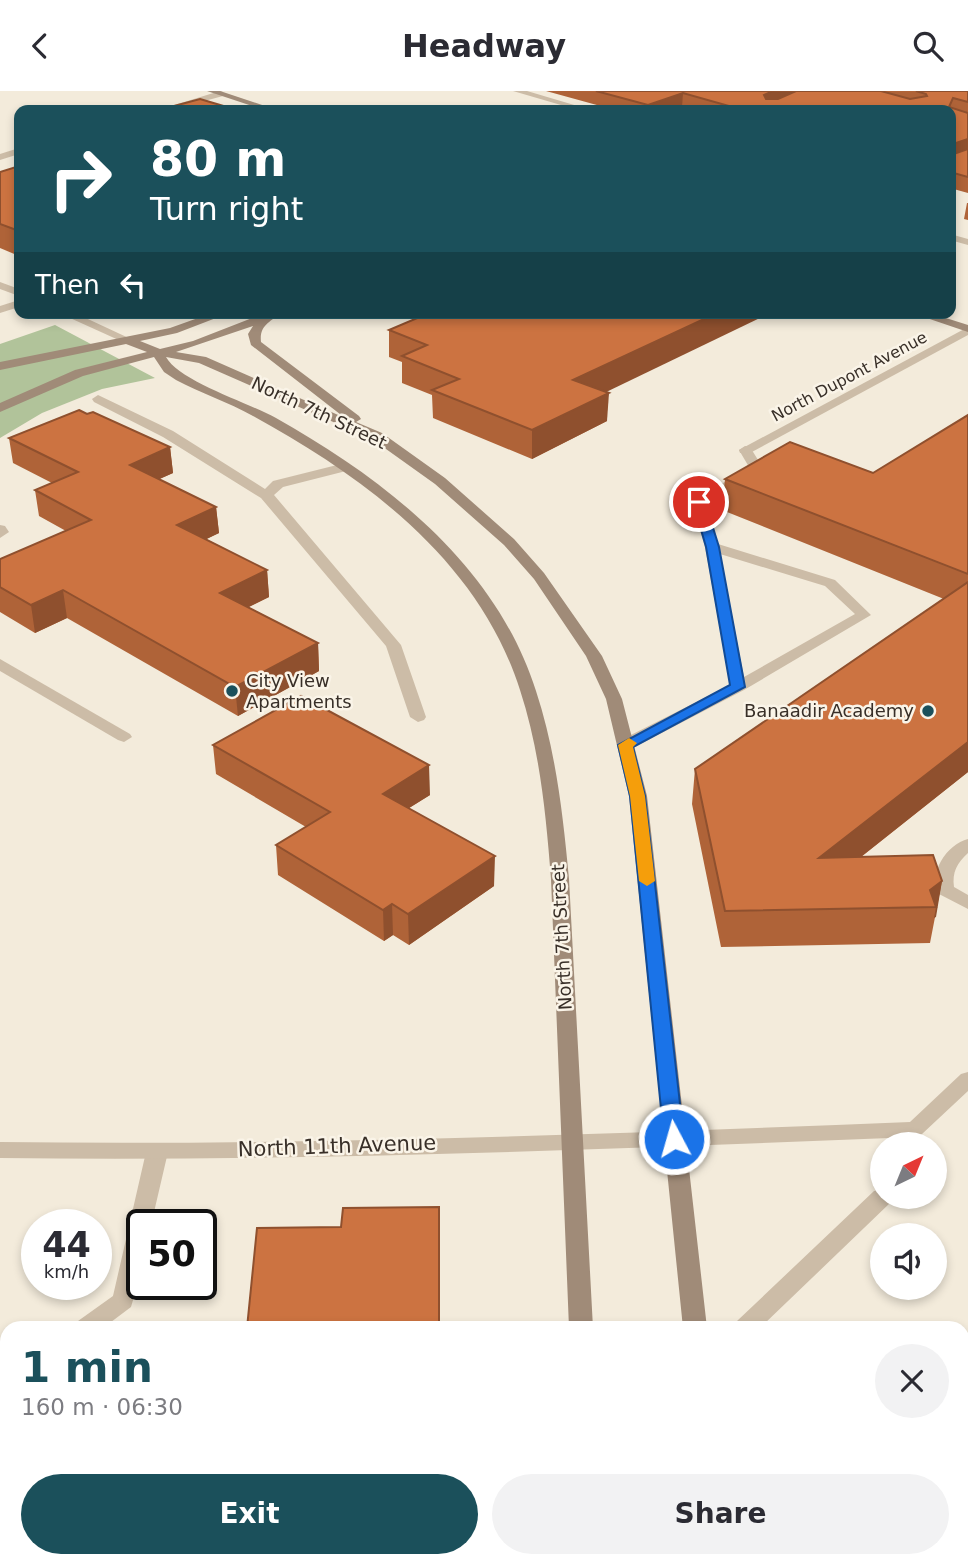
<!DOCTYPE html>
<html lang="en">
<head>
<meta charset="utf-8">
<style>
  :root { --surface:#fff; --page:#f2f2f3; --text:#2b2b33; --muted:#7c7c81; --accent:#1b505b }
  body { margin:0; font-family:"DejaVu Sans",sans-serif; background:var(--page); color:var(--text); height:100vh; display:flex; flex-direction:column; font-size:26px; white-space:nowrap }
  * { box-sizing:border-box; margin:0 }
  p { font-size:23px; color:var(--muted) }
  .icon { flex:none; width:38px; height:38px; fill:none; stroke:currentColor; stroke-width:2; stroke-linecap:round; stroke-linejoin:round }
  .map { position:relative; flex:1; overflow:hidden }
  .details { position:absolute; left:0px; top:1230px; width:970px; height:247px; display:flex; flex-direction:column; background:var(--surface); border-radius:21px 21px 0 0; box-shadow:0 4px 10px #0003 }
  .details>* { flex:none }
  .banner { position:absolute; left:14px; top:14px; width:942px; height:214px; border-radius:14px; box-shadow:0 4px 10px #0003; background:#1b505b; color:#fff; overflow:hidden }
  .needle { width:46px; rotate:43deg }
  .fabs { position:absolute; left:870px; top:1041px; display:grid; gap:14px }
  .fabs a { display:grid; place-items:center; width:77px; height:77px; border-radius:50%; background:var(--surface); box-shadow:0 4px 10px #0003; font-size:35px }
  .speed { position:absolute; left:21px; top:1118px; display:flex; gap:14px; font-size:35px; font-weight:700; text-align:center }
  .speed>* { display:grid; place-content:center; width:91px; height:91px; border-radius:50%; background:var(--surface); box-shadow:0 4px 10px #0003; line-height:1 }
  .speed small { font-size:18px; font-weight:400 }
  .speed .limit { border:4px solid #111; border-radius:10px; background:#fff; color:#111 }
  .pin { position:absolute; display:grid; place-items:center; width:60px; height:60px; color:#fff; margin:-30px; border:4px solid #fff; border-radius:50%; box-shadow:0 2px 7px #0007 }
  .me { position:absolute; width:77px; margin:-38px; rotate:354deg; stroke-linejoin:round; filter:drop-shadow(0 0 5px #0008) }
  .turn { display:flex; align-items:center; gap:24px; height:147px; padding:0 21px; font-size:32px }
  .turn .icon { width:91px; height:91px; stroke-width:2.5 }
  .turn b { display:block; font-size:49px; line-height:60px }
  .then { display:flex; align-items:center; height:66px; padding:0 21px; background:#0003; gap:14px; font-size:26px }
  .round { display:grid; place-items:center; flex:none; width:74px; height:74px; border-radius:37px; background:var(--page) }
  .overview { display:flex; align-items:center; justify-content:space-between; height:119px; padding:0 21px }
  h1 { font-size:42px; font-weight:700; line-height:52px; color:var(--accent) }
  .primary-button { display:flex; gap:14px; margin-top:auto; padding:14px 21px }
  .primary-button a { flex:1; height:80px; border-radius:42px; background:var(--accent); color:#fff; font-size:28px; font-weight:700; line-height:80px; text-align:center }
  .primary-button a+a { background:var(--page); color:var(--text) }
  header { display:flex; justify-content:space-between; align-items:center; height:91px; padding:0 21px; background:var(--surface); font-size:32px; font-weight:700 }
  .map>svg:first-child { display:block }
  .green { fill:#b1c39a }
  .lines { fill:none; stroke-linecap:round; stroke-linejoin:round }
  .lane { fill:#ccbca7; fill-rule:evenodd }
  .street { fill:#ccbca7; fill-rule:evenodd }
  .secondary { fill:#a08b78; fill-rule:evenodd }
  .wall { fill:#af6338 }
  .shaded-wall { fill:#8f502e }
  .building { fill:#cc7341; stroke:#8f502e; stroke-width:2 }
  .route { fill:#1a73e8; stroke:#114b97; stroke-width:2 }
  .slow { fill:#f59e0b }
  .poi-dot { fill:#1b505b; stroke:#faf4e8; stroke-width:2.5 }
  .labels { text-anchor:middle; stroke-width:5; stroke-linejoin:round; paint-order:stroke }
  .far-street-label { font-size:16px; fill:#382f28; stroke:#faf4e8 }
  .street-label { font-size:18px; fill:#382f28; stroke:#faf4e8 }
  .poi-label { font-size:18px; fill:#382f28; stroke:#faf4e8; text-anchor:start }
  .near-street-label { font-size:21px; fill:#382f28; stroke:#faf4e8 }
</style>
</head>
<body>
<header><svg class="icon" aria-label="back" viewBox="0 0 24 24"><path d="M15 5l-7 7 7 7"/></svg>Headway<svg class="icon" aria-label="search" viewBox="0 0 24 24"><circle cx="10" cy="10" r="6"/><path d="M15 15l6 6"/></svg></header>
<div class="map">
<svg width="968" height="1476" viewBox="0 0 968 1476">
  <rect width="100%" height="100%" fill="#f3ebdb"/>
  <polygon class="green" points="55,234 155,287 102,298 42,322 0,347 0,253"/>
  <g class="lines">
    <g class="lane">
      <polygon points="513,0 527,0 591,19 578,19"/>
      <polygon points="950,143 968,148 968,154 950,149"/>
      <polygon points="19,209 19,216 0,222 0,215"/>
      <polygon points="98,304 173,340 265,398 273,390 345,372 350,373 350,379 283,396 274,404 401,554 426,626 424,629 418,631 410,626 386,555 261,407 163,346 94,311 92,308"/>
      <path d="M745,355l5,1 13,21 -57,35 12,41 117,36 36,35 -127,75 -113,59h-12l-2,-4 2,-4 111,-56 -25,-138 -13,-45 57,-35 -10,-17zM720,463l105,32 30,28 -111,63z"/>
      <polygon points="0,434 5,435 9,441 0,447"/>
      <polygon points="0,568 130,643 132,646 124,651 118,649 0,580"/>
      <path d="M968,748v14c-11,10 -16,19 -14,34l14,8v14l-29,-15c-12,-20 8,-50 29,-55z"/>
      <polygon points="157,1053 165,1055 168,1061 151,1134 142,1134 142,1178 131,1216 103,1237 74,1237 78,1230 113,1205 146,1061 149,1055"/>
      <polygon points="7,1285 7,1308 0,1310 0,1287"/>
    </g>
    <g class="street">
      <polygon points="220,0 223,1 223,5 171,19 158,19"/>
      <polygon points="19,57 19,63 0,69 0,63"/>
      <polygon points="0,191 19,198 19,205 0,198"/>
      <polygon points="59,222 75,222 133,249 123,251"/>
      <polygon points="968,236 968,244 750,362 740,362 739,359"/>
      <path d="M968,981v19l-46,43 -7,3c-305,12 -610,25 -915,21v-16c303,4 607,-8 910,-20l51,-48z"/>
      <polygon points="882,1098 882,1106 893,1106 890,1112 760,1237 733,1237 737,1230 874,1100"/>
    </g>
    <g class="secondary">
      <polygon points="207,0 220,0 277,19 264,19"/>
      <path d="M212,222h17l-52,20 -37,8 20,8 33,-8 72,-28h17c-11,8 -23,12 -21,29l98,74 2,3 -5,3 26,11 63,45 69,61 30,34 58,83 20,43 25,97 60,532h-24l-54,-532 -23,-97 -20,-43 -52,-77 -30,-34 -69,-61 -63,-45 -173,-76 -33,-6c13,24 83,46 110,61 110,62 220,147 260,273 20,61 27,124 33,188l24,449h-24l-18,-449c-5,-64 -11,-128 -31,-189 -41,-129 -154,-212 -267,-274 -25,-14 -52,-23 -77,-36l-12,-8 -10,-15 -71,19 -83,36v-9l75,-33 72,-18 -21,-8 -126,26v-8l170,-34zM253,235l-5,8 3,11 94,73 -139,-61 -30,-5z"/>
      <polygon points="912,222 930,222 968,234 968,241"/>
      <rect x="580" y="1470" width="26" height="6"/>
      <rect x="706" y="1470" width="26" height="6"/>
    </g>
  </g>
  <g class="wall">
    <polygon points="546,0 968,0 968,102 950,97 950,19 693,19 682,16 674,19 615,19"/>
    <polygon points="19,75 19,165 0,157 0,81"/>
    <polygon points="967,112 968,112 968,129 964,128"/>
    <polygon points="389,239 605,301 607,330 532,368 433,327 432,304 402,292 402,271 389,266"/>
    <polygon points="968,324 968,681 861,766 942,790 930,852 721,856 692,713 695,678 944,508 722,419 725,388 873,382"/>
    <polygon points="9,347 170,356 173,382 159,388 216,416 219,442 206,448 267,479 269,506 248,516 318,552 319,580 238,625 67,527 35,542 0,521 0,468 66,440 39,425 35,399 52,392 13,372"/>
    <polygon points="213,654 430,704 409,717 494,795 409,854 393,844 384,850 278,784 276,754 306,736 216,683"/>
  </g>
  <g class="shaded-wall">
    <polygon points="773,0 806,0 763,18 764,4"/>
    <polygon points="683,2 682,16 674,19 648,19 648,14"/>
    <polygon points="968,48 968,61 950,68 950,54"/>
    <polygon points="717,222 770,222 573,317 573,289"/>
    <polygon points="609,302 607,330 532,368 532,339"/>
    <polygon points="170,356 173,382 133,400 130,374"/>
    <polygon points="216,416 219,442 180,461 177,434"/>
    <polygon points="267,479 269,506 223,529 220,502"/>
    <polygon points="63,499 67,527 35,542 31,514"/>
    <polygon points="318,552 319,580 238,625 235,596"/>
    <polygon points="968,651 968,681 814,803 819,767"/>
    <polygon points="429,674 430,704 385,732 383,703"/>
    <polygon points="495,765 494,795 409,854 408,823"/>
    <polygon points="942,790 936,826 934,827 936,816 930,799"/>
    <polygon points="392,813 393,844 384,850 383,819"/>
    <polygon points="7,1391 7,1419 0,1424 0,1396"/>
    <polygon points="201,1470 242,1470 235,1476 194,1476"/>
  </g>
  <g class="building">
    <polygon points="596,0 773,0 764,4 766,8 778,8 796,0 881,0 910,8 927,5 926,3 916,0 968,0 968,11 953,7 949,16 968,22 968,48 950,54 950,19 743,19 683,2 648,14"/>
    <polygon points="200,8 237,19 159,19"/>
    <polygon points="968,58 968,86 950,81 950,59 951,64"/>
    <polygon points="19,75 19,140 0,133 0,81"/>
    <polygon points="429,222 717,222 573,289 609,302 532,339 432,299 459,288 402,265 427,254 389,239"/>
    <polygon points="79,319 87,323 93,321 170,356 130,374 216,416 177,434 267,479 220,502 318,552 235,596 63,499 31,514 0,496 0,468 91,429 35,399 78,381 9,347"/>
    <polygon points="968,324 968,483 725,388 790,351 873,382"/>
    <polygon points="968,491 968,651 819,767 933,764 942,790 930,799 936,816 725,820 695,678"/>
    <polygon points="301,605 429,674 383,703 495,765 408,823 392,813 383,819 276,754 330,721 213,654"/>
    <polygon points="439,1116 439,1237 247,1237 257,1137 341,1136 343,1117"/>
    <polygon points="7,1312 7,1391 0,1396 0,1317"/>
    <polygon points="25,1470 201,1470 194,1476 18,1476"/>
  </g>
  <polygon class="route" points="699,407 705,411 719,456 745,596 633,656 645,705 684,1048 681,1053 667,1053 664,1048 630,705 618,654 730,594 706,456 693,411"/>
  <polygon class="slow" points="629,647 637,652 633,656 645,705 655,790 647,795 639,790 630,705 618,654"/>
  <g class="poi-dot">
    <circle cx="232" cy="600" r="7"/>
    <circle cx="928" cy="620" r="7"/>
  </g>
  <g class="labels">
    <g class="far-street-label">
      <text transform="translate(849 285) rotate(-28)" y="6">North Dupont Avenue</text>
    </g>
    <g class="street-label">
      <text transform="translate(319 322) rotate(25)" y="6">North 7th Street</text>
      <text transform="translate(562 846) rotate(-93)" y="6">North 7th Street</text>
    </g>
    <g class="poi-label">
      <text x="246" y="596">City View<tspan x="246" dy="21">Apartments</tspan></text>
      <text x="914" y="626" text-anchor="end">Banaadir Academy</text>
    </g>
    <g class="near-street-label">
      <text transform="translate(337 1055) rotate(-2)" y="7">North 11th Avenue</text>
    </g>
  </g>
</svg>
<div class="fabs">
<a><svg class="needle" viewBox="-14 -14 28 28"><path d="M0-13l5 13h-10z" fill="#e53935"/><path d="M0 13l5-13h-10z" fill="#7c7c81"/></svg></a>
<a><svg class="icon" aria-label="sound" viewBox="0 0 24 24"><path d="M4 9h4l5-4v14l-5-4H4zM17 9q2 3 0 6"/></svg></a>
</div>
<div class="speed"><div>44<small>km/h</small></div><div class="limit">50</div></div>
<div class="pin" style="left:699px;top:411px;background:#d93025"><svg class="icon" aria-label="arrive" viewBox="0 0 24 24"><path d="M6 21V4h12l-3 4 3 4H6"/></svg></div>
<svg class="me" style="left:674px;top:1048px" viewBox="-20 -20 40 40"><circle r="17" fill="#1a73e8" stroke="#fff" stroke-width="3"/><path d="M0-11L8 9 0 5-8 9z" fill="#fff"/></svg>
<div class="banner">
<div class="turn"><svg class="icon" aria-label="right" viewBox="0 0 24 24"><path d="M7 20v-9h11M14 6l5 5-5 5"/></svg><div><b>80 m</b>Turn right</div></div>
<div class="then">Then<svg class="icon" aria-label="left" viewBox="0 0 24 24"><path d="M17 20v-9H6M10 6l-5 5 5 5"/></svg></div>
</div>
<section class="details">
<div class="overview"><div><h1>1 min</h1><p>160 m · 06:30</p></div><a class="round"><svg class="icon" aria-label="close" viewBox="0 0 24 24"><path d="M6 6l12 12M18 6L6 18"/></svg></a></div>
<div class="primary-button"><a>Exit</a><a>Share</a></div>
</section>
</div>
</body>
</html>
